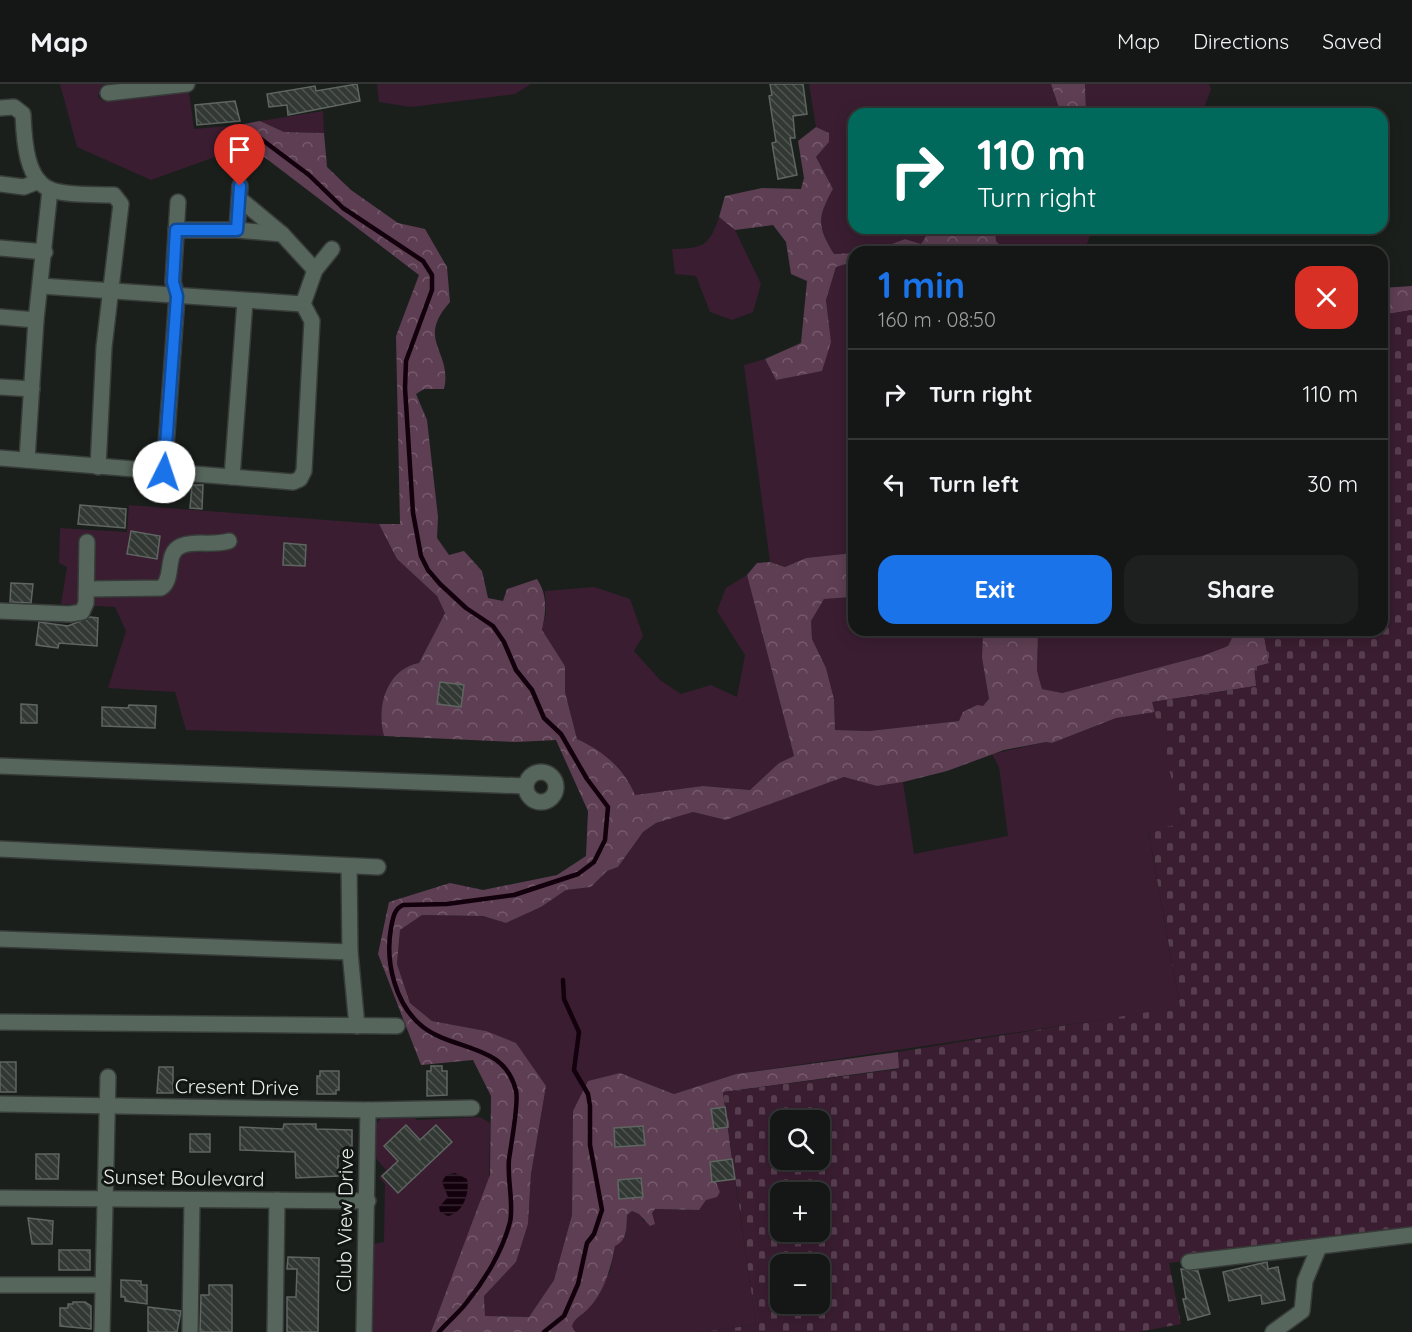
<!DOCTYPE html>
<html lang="en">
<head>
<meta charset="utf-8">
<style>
  :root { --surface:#141715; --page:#1d201e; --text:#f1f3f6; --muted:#9d9fa0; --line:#333634; --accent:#1a73e8 }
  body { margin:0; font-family:Quicksand,sans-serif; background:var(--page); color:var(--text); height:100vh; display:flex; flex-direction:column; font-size:22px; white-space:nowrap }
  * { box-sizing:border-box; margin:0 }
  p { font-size:20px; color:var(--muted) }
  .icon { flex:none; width:33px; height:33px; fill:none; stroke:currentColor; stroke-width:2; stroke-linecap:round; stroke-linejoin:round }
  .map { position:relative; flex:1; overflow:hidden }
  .side { position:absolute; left:848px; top:162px; width:540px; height:390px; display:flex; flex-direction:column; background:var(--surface); border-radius:18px; box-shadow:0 3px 15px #0003,0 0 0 2px var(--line) }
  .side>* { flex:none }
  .guide { position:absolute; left:848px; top:24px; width:540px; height:126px; border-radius:18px; box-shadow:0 3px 15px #0003,0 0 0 2px var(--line); background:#00695c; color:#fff; overflow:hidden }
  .controls { position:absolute; left:770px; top:1026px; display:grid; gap:12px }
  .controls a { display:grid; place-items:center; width:60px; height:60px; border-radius:12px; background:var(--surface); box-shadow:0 3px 15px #0003,0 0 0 2px var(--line); font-size:30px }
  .pin { position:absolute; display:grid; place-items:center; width:51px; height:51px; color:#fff; margin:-62px -26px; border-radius:50% 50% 50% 0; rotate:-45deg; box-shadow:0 0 6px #0007 }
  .pin .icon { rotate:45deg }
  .me { position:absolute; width:66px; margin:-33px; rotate:4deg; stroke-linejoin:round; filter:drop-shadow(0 0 4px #0008) }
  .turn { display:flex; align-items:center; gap:21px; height:126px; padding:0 30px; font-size:27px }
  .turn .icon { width:78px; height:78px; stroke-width:2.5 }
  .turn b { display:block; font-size:42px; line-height:51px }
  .round { display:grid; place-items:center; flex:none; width:63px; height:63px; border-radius:18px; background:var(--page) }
  .summary { display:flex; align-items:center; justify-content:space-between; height:102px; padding:0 30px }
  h1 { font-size:36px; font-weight:700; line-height:45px; color:var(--accent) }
  .button { display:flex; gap:12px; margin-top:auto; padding:12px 30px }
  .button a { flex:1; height:69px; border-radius:18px; background:var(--accent); color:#fff; font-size:24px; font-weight:700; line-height:69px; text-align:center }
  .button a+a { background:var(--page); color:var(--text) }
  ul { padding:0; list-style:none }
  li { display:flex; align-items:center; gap:18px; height:90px; padding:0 30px; border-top:2px solid var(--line) }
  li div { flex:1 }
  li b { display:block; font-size:22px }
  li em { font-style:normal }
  header { display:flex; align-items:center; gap:36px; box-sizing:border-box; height:84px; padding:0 30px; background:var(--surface); border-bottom:2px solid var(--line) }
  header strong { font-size:28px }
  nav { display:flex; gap:33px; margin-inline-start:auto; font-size:21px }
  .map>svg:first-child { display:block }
  .green { fill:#3a1d31 }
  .forest { fill:url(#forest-crowns) }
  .cemetery { fill:url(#cemetery-stones); fill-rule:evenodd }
  .water { fill:url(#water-rules) }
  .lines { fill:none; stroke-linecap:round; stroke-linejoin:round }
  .stream { stroke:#13000d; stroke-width:4.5 }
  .building { fill:url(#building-back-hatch); stroke:#5f6661; stroke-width:1.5 }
  .minor-casing { stroke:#373c39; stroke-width:18 }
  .minor { stroke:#56665c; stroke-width:15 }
  .route-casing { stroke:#114b97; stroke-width:15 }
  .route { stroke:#1a73e8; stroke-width:10 }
  .labels { text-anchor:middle; stroke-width:6; stroke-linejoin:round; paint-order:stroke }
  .street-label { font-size:20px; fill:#eaeeec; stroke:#111613 }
</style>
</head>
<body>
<header>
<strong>Map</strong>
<nav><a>Map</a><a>Directions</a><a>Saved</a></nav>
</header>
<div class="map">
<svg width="1412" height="1248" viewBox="0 0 1412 1248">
  <defs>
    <pattern id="forest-crowns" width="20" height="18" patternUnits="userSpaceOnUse" patternTransform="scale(1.5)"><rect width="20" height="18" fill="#5e3e53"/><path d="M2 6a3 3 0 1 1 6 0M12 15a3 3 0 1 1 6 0" fill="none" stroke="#755a6c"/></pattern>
    <pattern id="cemetery-stones" width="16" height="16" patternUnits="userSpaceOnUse" patternTransform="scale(1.5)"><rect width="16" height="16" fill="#3a1d31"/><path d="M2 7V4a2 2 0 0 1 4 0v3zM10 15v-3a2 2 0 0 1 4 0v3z" fill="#573e4f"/></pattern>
    <pattern id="water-rules" width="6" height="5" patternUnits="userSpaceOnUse" patternTransform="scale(1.5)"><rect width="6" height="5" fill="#13000d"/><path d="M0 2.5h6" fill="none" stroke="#362630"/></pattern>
    <pattern id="building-back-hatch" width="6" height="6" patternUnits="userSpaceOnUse" patternTransform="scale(1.5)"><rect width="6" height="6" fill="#323834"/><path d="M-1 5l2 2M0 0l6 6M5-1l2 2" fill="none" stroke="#505552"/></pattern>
  </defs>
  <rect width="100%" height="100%" fill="#1a1f1c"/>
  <g class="green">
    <polygon points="60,0 137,0 104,1 100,4 98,13 104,18 130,12 189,8 194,45 238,41 240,64 151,96 77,63"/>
    <polygon points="377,0 531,0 515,10 411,23 379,18"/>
    <path d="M809,0h242l10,30h-207v114h77l-10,16 -16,-5 -34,13 -37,2c-17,-28 -17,-36 -1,-65l-17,-32 13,-15v-9l-13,-6z"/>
    <polygon points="1085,0 1209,0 1211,5 1202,30 1086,30"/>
    <polygon points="323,27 324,49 284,48 260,37"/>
    <path d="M719,133l16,13 26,54 -8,28 -21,8 -22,-8 -14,-36 -21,-2 -3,-25c31,-1 37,-2 47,-32z"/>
    <polygon points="995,144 1102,144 1092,146 1084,168 1007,168 996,157"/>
    <polygon points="853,178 853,469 806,474 785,483 770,478 744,281 765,275 776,296 831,258 826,216 836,183"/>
    <path d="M129,421l250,19 18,35 40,37 8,17 -26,50c-33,6 -43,45 -35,73l-198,-6 -11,-38 -67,-4 18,-57 -11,-24 -54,-3 6,-37 -8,-4 1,-35 67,4z"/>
    <path d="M747,491l47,181 -15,7 -29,27 -47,-4 -68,9c-11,-27 -32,-44 -58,-56l-12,-47v-26l-23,-36 4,-17 -1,-22 49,-4 36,12 13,37 -9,15 26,29 21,14 30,-9 26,12 8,-42 -28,-44 9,-23z"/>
    <polygon points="853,513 854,546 983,546 982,574 989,615 983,622 959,637 869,647 835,646 834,615 826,584 812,555 811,537 824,515"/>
    <polygon points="1038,546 1236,546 1236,547 1228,562 1202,572 1062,609 1042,605 1037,587"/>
    <polygon points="1155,628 1183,740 1148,746 1180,924 736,990 674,1010 620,989 573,1027 572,1131 554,1196 529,1233 485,1232 484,1212 516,1178 528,1140 531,1090 546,1002 486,947 432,937 410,919 397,880 400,846 421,831 483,832 506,839 541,823 566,806 591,803 607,787 618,783 643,748 656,739 693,728 726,736 844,693 877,702 903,698 914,770 1008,752 999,683 992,670 1046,658 1052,659 1116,634"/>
    <polygon points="384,1031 412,1032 417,1036 480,1033 490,1039 489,1097 431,1248 372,1248 373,1160 384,1158 385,1100 379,1093 386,1086 374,1072 373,1043"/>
    <polygon points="735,1095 756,1241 698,1248 575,1248 572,1242 576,1233 587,1226 610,1188 615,1161 626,1151 626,1131 632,1127 640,1130 644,1138 655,1125 699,1126 706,1116 720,1108 716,1098"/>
  </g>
  <g class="forest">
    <polygon points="1051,0 1085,0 1086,30 1061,30"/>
    <path d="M260,37l24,11 40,1 3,34 24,23 47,33 27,6 22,38 3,35c-35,39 3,49 -6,87h-20l-8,5 11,26 11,97 -1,21 12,17 15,-4 18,20 6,27 15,3 4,-12 30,-10c11,17 9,32 5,51l23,36v26l12,47c26,12 47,29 58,56l68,-9 47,4 29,-27 15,-7 -47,-181 10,-12 13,-1 15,5 21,-9 47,-5v44l-29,2 -13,22 1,18 14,29 8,31 1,31 34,1 90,-10 4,-9 14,-7 6,1 6,-7 -7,-41 1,-28h55l-1,41 5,18 20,4 140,-37 26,-10 8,-16h27l6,33 -13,23 -103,16 2,10 -39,6 -64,25 -6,-1 -42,8 -57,21 -44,11 -26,4 -33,-9 -118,43 -33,-8 -37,11 -13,9 -25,35 -11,4 -16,16 -25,3 -25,17 -35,16 -23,-7 -61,-1 -22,15 -3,34 13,39 22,18 54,10 30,12 30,43 -15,88 -3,50 -12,38 -32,34 1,20 44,1 25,-37 18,-65 1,-104 15,-30 32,-8 54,21 62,-20 162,-22 2,16 -177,24 9,67 -22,3 2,20h4l4,10 -3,5 -11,3 -7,10 -44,-1 -3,4 3,11 -5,2 -11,-12 -7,-3 -5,4c-1,13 1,25 -12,31 -4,22 -11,47 -28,64 -7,7 -11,6 -15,16l3,6h-144l59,-157 1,-79 -18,-36 -52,5 -43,-111 11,-52 61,-19 33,7 74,-15 29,-19 2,-45 -32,-71 -40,2 -132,-6c-8,-28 2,-67 35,-73l26,-50 -8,-17 -40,-37 -18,-35h21l-4,-188 23,-61 -160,-122 -19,-5 -2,-23z"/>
    <path d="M816,43l13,6v9l-13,15 17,32c-16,29 -16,37 1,65l19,-1v9l-17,5 -10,33 5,42 -9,29 -46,9 -11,-21 36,-16 6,-62 -16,-7 -5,-32 -13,-17 -38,5 -16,-13 6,-21 37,-8 39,1 3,-11 -6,-37z"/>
    <polygon points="931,144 995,144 996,157 1007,168 871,168 905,155 921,160"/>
    <polygon points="1412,202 1412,226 1382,231 1382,204"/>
  </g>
  <path class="cemetery" d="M1412,226v921l-243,32 12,61 -43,8h-440l58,-7 -33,-233 176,-23 -1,-17 282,-45 -32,-178 35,-5 -31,-122 104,-16 -2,-19 15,-4 -6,-33h119v-315zM780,1036h39v40h-39zM780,1108h39v40h-39zM780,1180h39v40h-39z"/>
  <path class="water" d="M455,1089l12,6c3,14 -4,34 -19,37l-8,-4 -1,-5 9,-10 -6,-15 4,-7z"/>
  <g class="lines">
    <g class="stream">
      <path d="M249,46l60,45 34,33 80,53 9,14v15l-26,71 -1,27 8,125 8,43 7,14 12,14 26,24 27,18 11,16 12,28 16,20 12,28 17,16 26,45 21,28 -3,33 -11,22 -16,12 -64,21 -67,9 -44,1c-9,4 -10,13 -12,23 -6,34 4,77 32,99 31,24 82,16 93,64 3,10 -5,55 -7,68 -2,20 5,45 1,63 -7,28 -25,58 -43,80 -8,11 -19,19 -28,30"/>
      <polyline points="544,1248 564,1232 578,1200 587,1159 594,1150 602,1126 590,1061 590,1022 588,1010 574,986 579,948 564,915 563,896"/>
    </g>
  </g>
  <g class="building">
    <polygon points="357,0 360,17 288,31 287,21 269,23 267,10 315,2 316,7"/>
    <polygon points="770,0 803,0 807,30 793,32 795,54 790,54 797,91 778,95 772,59 776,58 769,12 772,11"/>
    <polygon points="235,17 240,37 197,41 195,21"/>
    <polygon points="192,401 203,401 202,425 190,424"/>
    <polygon points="80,421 126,425 125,444 78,440"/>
    <polygon points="131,447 160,452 157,475 127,470"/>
    <polygon points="284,459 306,461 305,482 283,481"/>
    <polygon points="11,499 33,500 31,519 10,518"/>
    <polygon points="90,533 98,534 97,562 59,559 58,564 36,561 39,538 68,542"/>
    <polygon points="440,598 464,601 461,623 437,620"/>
    <polygon points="21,620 37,621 37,639 21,639"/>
    <polygon points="129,621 156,622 155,644 102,642 102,623 128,624"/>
    <rect x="0" y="978" width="16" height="30"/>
    <polygon points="431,982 442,982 442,987 447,987 447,1011 427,1012 427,987 431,987"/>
    <polygon points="159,983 173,983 173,1009 157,1009"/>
    <polygon points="320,987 339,987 339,1006 336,1006 336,1010 317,1010 317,992 320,992"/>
    <polygon points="725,1023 728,1043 714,1045 711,1025"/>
    <polygon points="284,1040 316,1040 316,1045 352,1046 352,1072 338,1072 338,1092 296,1094 295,1068 240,1066 240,1043 283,1045"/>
    <polygon points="406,1041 420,1056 436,1041 452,1058 398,1109 382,1092 398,1077 384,1062"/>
    <polygon points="643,1042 645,1061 615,1063 614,1044"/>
    <rect x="190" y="1050" width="20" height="18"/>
    <polygon points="36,1070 59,1070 58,1095 36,1095"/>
    <polygon points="732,1075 735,1095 712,1098 710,1078"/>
    <polygon points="641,1094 643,1113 619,1115 618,1096"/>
    <polygon points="28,1134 53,1137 52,1160 32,1160"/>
    <rect x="59" y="1166" width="31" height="20"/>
    <polygon points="288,1173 319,1174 318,1248 287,1248 287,1213 296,1213 297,1185 287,1185"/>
    <polygon points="1267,1178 1268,1185 1278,1183 1285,1216 1262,1220 1261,1211 1229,1217 1223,1188"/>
    <polygon points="1181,1185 1198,1187 1210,1230 1188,1236 1183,1215 1186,1215"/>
    <polygon points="121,1196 141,1197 141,1201 147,1201 147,1220 125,1217 125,1213 121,1213"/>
    <polygon points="209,1201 232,1201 232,1248 200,1248 201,1211 209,1211"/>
    <polygon points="73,1218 85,1218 91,1222 91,1245 60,1242 60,1224 68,1224 68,1220 73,1220"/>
    <polygon points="148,1223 181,1227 177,1248 148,1248"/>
  </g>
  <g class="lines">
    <g class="minor-casing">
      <g id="minor">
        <polyline points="108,9 187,0"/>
        <path d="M0,24l14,-1 9,7c1,22 2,68 29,76 18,6 43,4 62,5l7,9 -17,143 -6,120"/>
        <polyline points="0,100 24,103 39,97"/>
        <polyline points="241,116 282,150 315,186"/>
        <polyline points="176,146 237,146 282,150"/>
        <polyline points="237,146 240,102"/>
        <polyline points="0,164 45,168"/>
        <polyline points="41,202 303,220"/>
        <polyline points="303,220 315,186 332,165"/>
        <polyline points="0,233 36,236"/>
        <polyline points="0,303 32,305"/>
        <polyline points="0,374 293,398 300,395 304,387 312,237 303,220"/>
        <polyline points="27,376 36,236 50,106"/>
        <polyline points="164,389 177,212 173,198 178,118"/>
        <polyline points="232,393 245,217"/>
        <path d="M87,505l74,-1c14,-9 3,-35 20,-42 13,-6 32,0 48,-5"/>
        <polyline points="0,527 70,530 82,528 86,519 87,458"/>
        <polyline points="0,682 525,702"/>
        <circle cx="541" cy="703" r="15"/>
        <polyline points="0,765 378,783"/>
        <polyline points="349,782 350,868 357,942"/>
        <polyline points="0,855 350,868"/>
        <polyline points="0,938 397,942"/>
        <polyline points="0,1020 368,1026 472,1024"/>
        <polyline points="0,1114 368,1117"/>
        <polyline points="1189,1178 1412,1151"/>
        <polyline points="0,1201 102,1201"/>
        <polyline points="102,1248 108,993"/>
        <polyline points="190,1248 192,1116"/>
        <polyline points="275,1248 277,1116"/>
        <polyline points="364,1248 368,1026"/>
        <polyline points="1273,1248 1302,1227 1305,1197 1319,1163"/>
      </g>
    </g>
    <use href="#minor" class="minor"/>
  </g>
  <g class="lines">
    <g class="route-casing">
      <polyline id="route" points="164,388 177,212 173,198 176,146 237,146 240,102"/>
    </g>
    <use href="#route" class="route"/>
  </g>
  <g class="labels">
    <g class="street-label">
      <text transform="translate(237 1003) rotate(1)" y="7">Cresent Drive</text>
      <text transform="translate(184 1094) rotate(1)" y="7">Sunset Boulevard</text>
      <text transform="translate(345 1136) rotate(-89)" y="7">Club View Drive</text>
    </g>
  </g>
</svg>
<div class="controls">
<a><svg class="icon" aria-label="search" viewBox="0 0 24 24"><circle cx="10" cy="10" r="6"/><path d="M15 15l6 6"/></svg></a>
<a>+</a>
<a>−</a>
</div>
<div class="pin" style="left:240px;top:102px;background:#d93025"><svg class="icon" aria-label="arrive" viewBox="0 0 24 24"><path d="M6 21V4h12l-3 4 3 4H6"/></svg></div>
<svg class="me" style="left:164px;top:388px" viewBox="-20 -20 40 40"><circle r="19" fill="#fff"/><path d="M0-13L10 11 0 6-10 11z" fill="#1a73e8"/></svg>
<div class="guide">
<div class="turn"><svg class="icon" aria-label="right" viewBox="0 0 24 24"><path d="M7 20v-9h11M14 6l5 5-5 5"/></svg><div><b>110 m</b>Turn right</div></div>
</div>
<section class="side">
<div class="summary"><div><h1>1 min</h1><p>160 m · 08:50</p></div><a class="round" style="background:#d93025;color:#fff"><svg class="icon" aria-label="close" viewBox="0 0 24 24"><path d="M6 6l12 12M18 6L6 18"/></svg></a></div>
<ul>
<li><svg class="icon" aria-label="right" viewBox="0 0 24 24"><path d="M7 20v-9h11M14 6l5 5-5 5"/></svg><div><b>Turn right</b></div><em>110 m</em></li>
<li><svg class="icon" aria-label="left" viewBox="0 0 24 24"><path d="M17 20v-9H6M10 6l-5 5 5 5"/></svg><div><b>Turn left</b></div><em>30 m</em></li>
</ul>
<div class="button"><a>Exit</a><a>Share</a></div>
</section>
</div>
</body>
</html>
